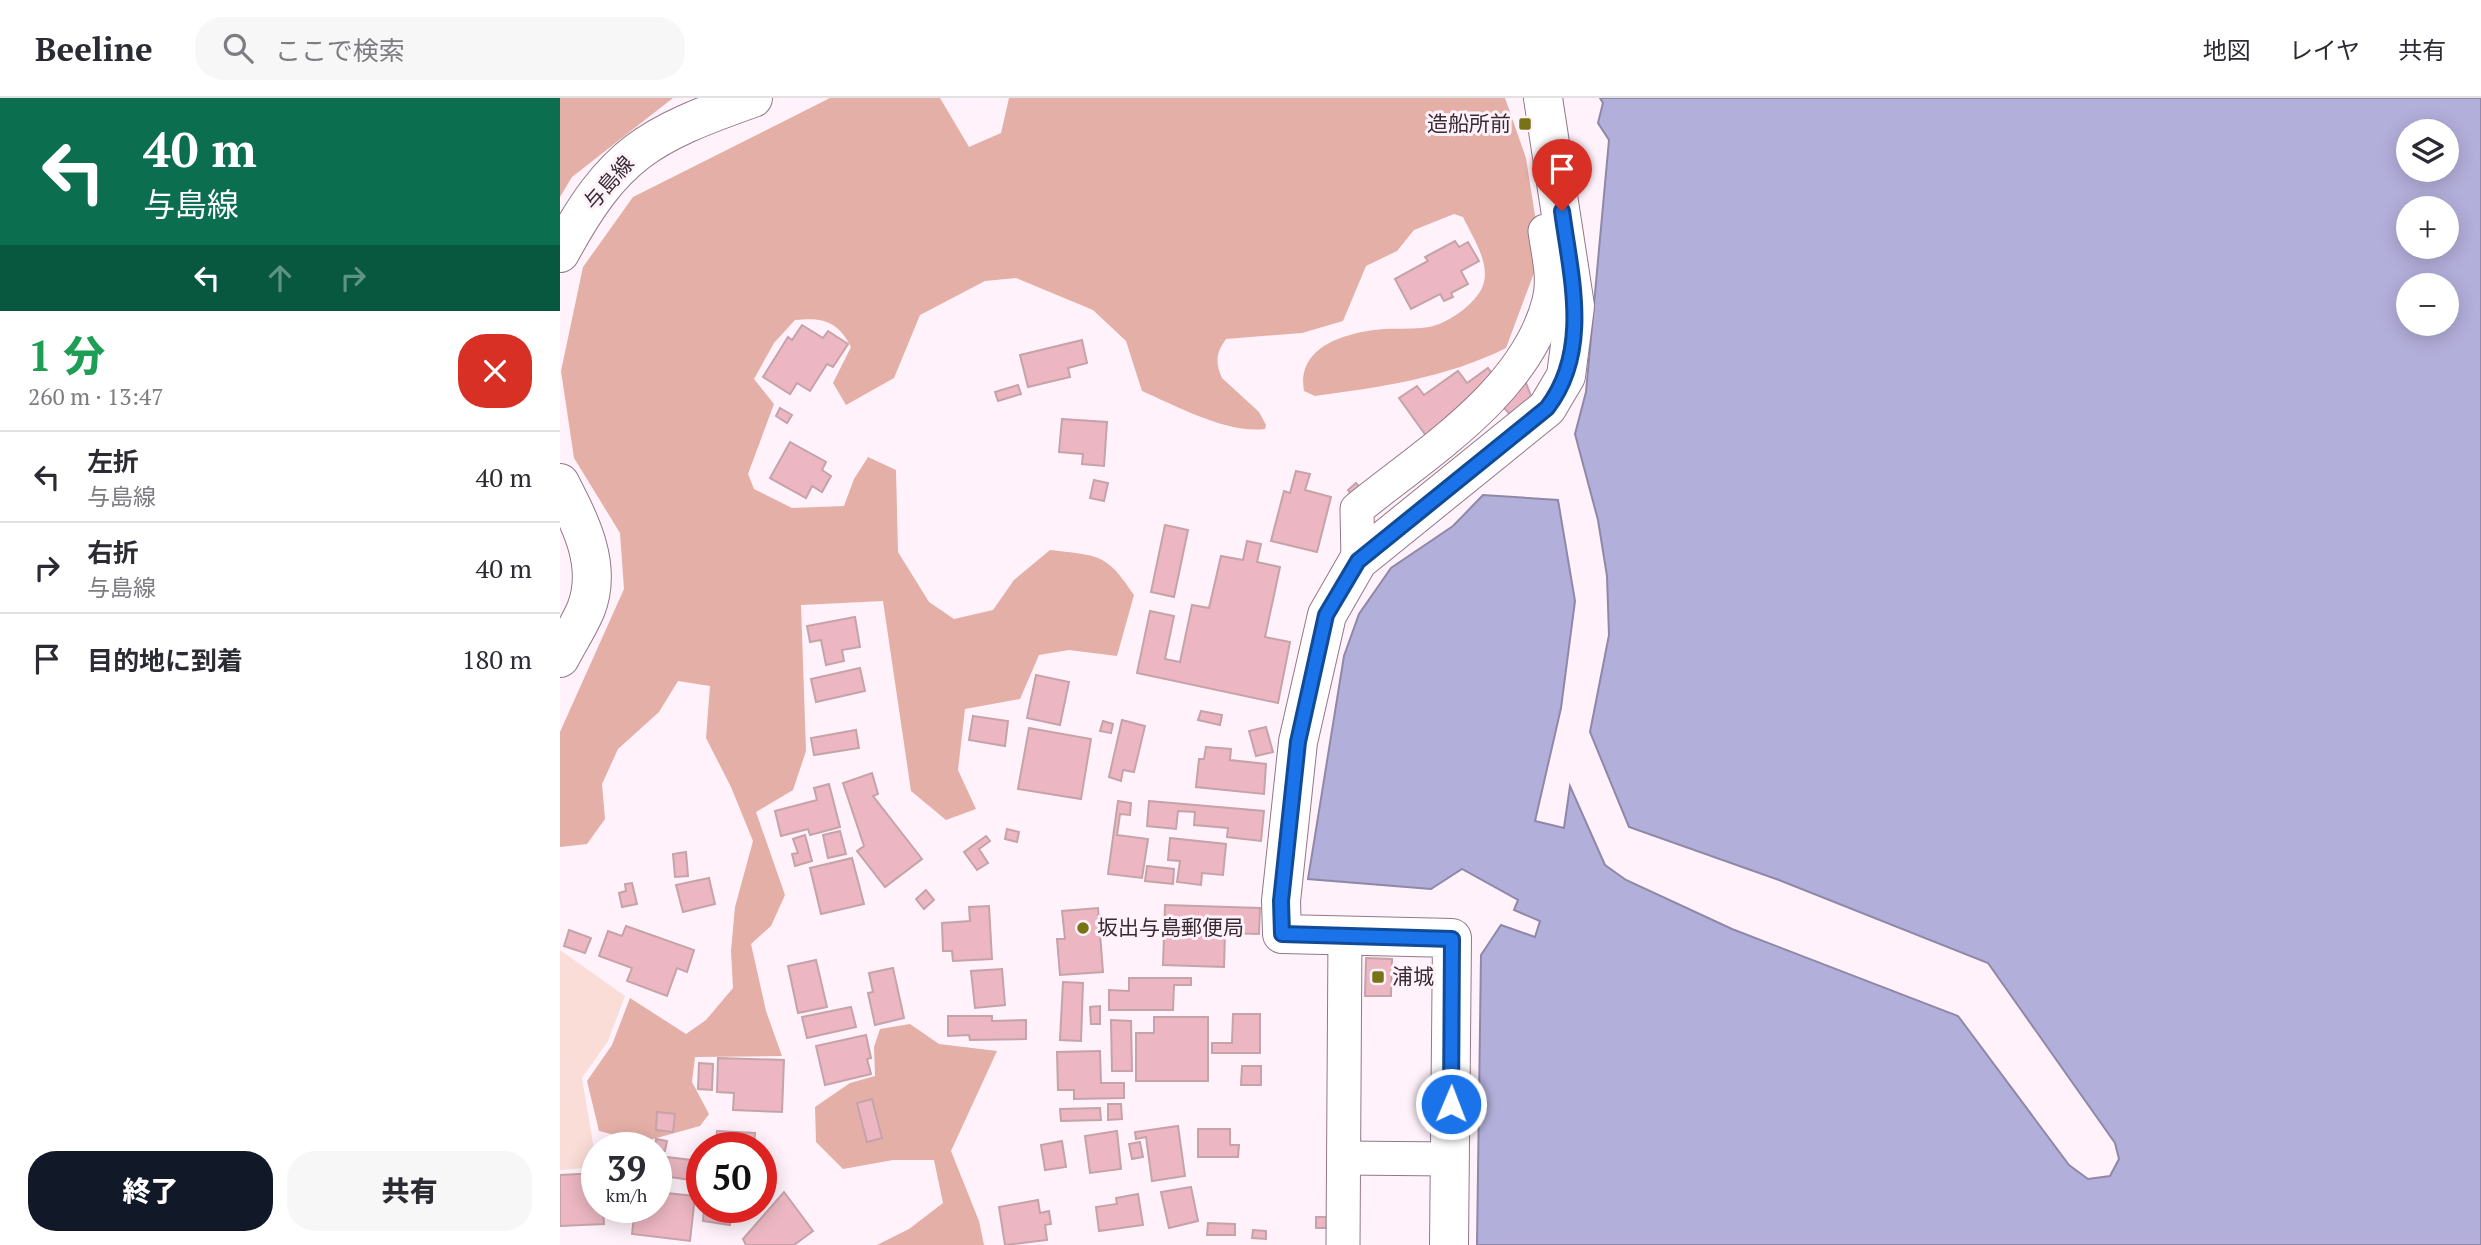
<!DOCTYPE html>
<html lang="ja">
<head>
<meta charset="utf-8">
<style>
  :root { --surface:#fff; --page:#f7f7f7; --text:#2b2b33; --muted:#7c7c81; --line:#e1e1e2; --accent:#111827 }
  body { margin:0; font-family:"PT Serif","Noto Sans JP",serif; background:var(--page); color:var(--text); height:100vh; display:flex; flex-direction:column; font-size:26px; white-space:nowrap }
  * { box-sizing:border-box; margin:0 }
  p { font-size:23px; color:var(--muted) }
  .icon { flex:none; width:38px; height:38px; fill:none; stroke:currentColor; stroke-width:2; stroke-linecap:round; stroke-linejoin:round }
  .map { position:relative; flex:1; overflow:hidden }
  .drawer { display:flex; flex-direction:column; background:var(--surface); width:560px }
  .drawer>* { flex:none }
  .banner { background:#0b6e4f; color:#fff; overflow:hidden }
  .tools { position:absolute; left:1836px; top:21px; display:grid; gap:14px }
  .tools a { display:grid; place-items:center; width:63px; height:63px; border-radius:50%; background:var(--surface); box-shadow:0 4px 18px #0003; font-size:35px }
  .speed { position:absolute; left:21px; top:1034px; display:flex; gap:14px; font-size:35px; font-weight:700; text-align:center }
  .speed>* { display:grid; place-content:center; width:91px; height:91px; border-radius:50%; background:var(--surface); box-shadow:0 4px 18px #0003; line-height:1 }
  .speed small { font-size:18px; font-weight:400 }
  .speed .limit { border:10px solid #d22; background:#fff; color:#111 }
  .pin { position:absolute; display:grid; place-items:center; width:60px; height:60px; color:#fff; margin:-72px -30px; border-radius:50% 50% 50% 0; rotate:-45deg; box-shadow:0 0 7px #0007 }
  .pin .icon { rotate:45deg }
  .me { position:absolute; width:77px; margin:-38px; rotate:1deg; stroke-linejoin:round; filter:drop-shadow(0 0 5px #0008) }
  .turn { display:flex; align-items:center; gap:24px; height:147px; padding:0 28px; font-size:32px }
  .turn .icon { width:91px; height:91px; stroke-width:2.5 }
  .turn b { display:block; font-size:49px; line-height:60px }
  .lanes { display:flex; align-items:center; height:66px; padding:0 28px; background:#0003; justify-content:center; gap:35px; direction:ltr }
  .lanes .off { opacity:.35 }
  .round { display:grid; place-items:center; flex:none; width:74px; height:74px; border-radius:28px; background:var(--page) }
  .head { display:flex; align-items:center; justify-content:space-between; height:119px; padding:0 28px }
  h1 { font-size:42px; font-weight:800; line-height:52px; color:#1e9e55 }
  .button { display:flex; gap:14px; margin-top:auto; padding:14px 28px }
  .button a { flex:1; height:80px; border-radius:28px; background:var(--accent); color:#fff; font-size:28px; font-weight:800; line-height:80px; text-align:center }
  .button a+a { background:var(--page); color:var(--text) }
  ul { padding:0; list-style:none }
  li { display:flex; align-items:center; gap:21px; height:91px; padding:0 28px; border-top:2px solid var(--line) }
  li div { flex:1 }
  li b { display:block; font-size:26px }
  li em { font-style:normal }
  header { display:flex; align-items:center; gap:42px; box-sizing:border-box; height:98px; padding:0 35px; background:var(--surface); border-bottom:2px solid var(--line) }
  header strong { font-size:33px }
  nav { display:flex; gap:38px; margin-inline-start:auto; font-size:24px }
  .search { width:490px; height:63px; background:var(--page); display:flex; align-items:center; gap:18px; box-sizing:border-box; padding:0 24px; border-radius:28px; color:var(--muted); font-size:26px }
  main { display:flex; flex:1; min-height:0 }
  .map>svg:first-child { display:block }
  .green { fill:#faddd7 }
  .forest { fill:#e4afa6 }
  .water { fill:#b3afdb; stroke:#8e88a9; stroke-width:2; fill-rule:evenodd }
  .building { fill:#ecb7c2; stroke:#c6a3a9; stroke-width:2 }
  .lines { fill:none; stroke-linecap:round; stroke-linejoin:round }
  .minor-casing { stroke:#937789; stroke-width:35 }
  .major-casing { stroke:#937789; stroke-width:40 }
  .minor { stroke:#fff; stroke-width:33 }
  .major { stroke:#fff; stroke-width:38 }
  .route-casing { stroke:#114b97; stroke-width:18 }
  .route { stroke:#1a73e8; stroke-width:12 }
  .poi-dot { fill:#777316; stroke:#fff2fa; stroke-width:2.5 }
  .labels { text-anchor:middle; stroke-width:6; stroke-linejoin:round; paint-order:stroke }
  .poi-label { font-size:21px; fill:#372c33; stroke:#fff2fa; text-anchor:start }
  .street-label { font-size:21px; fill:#372c33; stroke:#fff2fa }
</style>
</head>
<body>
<header>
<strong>Beeline</strong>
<div class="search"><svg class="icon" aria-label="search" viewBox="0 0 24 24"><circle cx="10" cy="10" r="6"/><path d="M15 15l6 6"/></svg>ここで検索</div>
<nav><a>地図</a><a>レイヤ</a><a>共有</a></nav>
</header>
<main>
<section class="drawer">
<div class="banner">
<div class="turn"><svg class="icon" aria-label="left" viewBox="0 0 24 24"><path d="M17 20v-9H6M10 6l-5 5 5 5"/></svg><div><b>40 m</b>与島線</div></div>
<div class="lanes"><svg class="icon" aria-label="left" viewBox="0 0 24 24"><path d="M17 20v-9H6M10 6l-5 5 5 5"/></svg><svg class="icon off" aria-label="ahead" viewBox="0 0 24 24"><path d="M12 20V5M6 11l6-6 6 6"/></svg><svg class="icon off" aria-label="right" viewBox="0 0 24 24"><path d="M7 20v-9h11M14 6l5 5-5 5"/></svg></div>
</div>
<div class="head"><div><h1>1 分</h1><p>260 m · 13:47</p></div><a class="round" style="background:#d93025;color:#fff"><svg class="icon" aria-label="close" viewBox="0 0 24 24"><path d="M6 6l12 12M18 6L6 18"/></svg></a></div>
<ul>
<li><svg class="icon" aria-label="left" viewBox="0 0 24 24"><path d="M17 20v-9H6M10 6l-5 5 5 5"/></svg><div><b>左折</b><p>与島線</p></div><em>40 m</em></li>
<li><svg class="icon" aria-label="right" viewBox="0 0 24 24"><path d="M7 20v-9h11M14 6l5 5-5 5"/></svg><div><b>右折</b><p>与島線</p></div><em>40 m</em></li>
<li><svg class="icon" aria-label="arrive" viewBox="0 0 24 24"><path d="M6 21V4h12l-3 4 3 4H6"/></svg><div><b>目的地に到着</b></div><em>180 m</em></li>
</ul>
<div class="button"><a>終了</a><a>共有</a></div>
</section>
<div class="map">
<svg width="1921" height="1147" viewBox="0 0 1921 1147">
  <rect width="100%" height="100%" fill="#fff2fa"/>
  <polygon class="green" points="0,852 65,898 48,943 22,980 37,1069 0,1072"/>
  <g class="forest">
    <polygon points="0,0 113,0 12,79 0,99"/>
    <path d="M270,0h110l29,49 32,-14 8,-35h496l21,60 15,96 -35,94c-60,30 -125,39 -191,48l-11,-5c-8,-45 43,-59 80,-62 16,-1 34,1 49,-3 17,-4 47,-25 51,-44 5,-21 -12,-46 -21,-65l-9,-3 -40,16 -17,21 -31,15 -23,55 -41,12 -76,6c-10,14 -11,23 -4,39l37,34 7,13 -1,4c-37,5 -89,-23 -123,-38l-16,-50 -33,-31 -77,-32 -31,3 -65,34 -26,63 -48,27 -13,-22 18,-36c-13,-26 -28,-30 -56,-27l-21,23 -20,36 20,25 -26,70 6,15 38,19 52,-2 10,-27 14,-22 28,13 2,82 31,50 25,17 39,-9 21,-30 36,-30c50,6 56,3 84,45l-17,61 -48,-6 -30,5 -19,44 -55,10 -7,61 18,39 -30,11 -35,-29 -28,-190 -82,4 5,146 -13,39 -37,22 29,83 -14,31 -20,18 15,67 16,45 -87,1 -3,25 17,32 -9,12 -58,16 -43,-11 -12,-50 25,-36 18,-47 56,36 20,-14 27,-32 -2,-37 4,-44 18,-66 -22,-54 -25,-49 4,-52 -32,-5 -19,31 -41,37 -16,35 3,35 -18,25 -27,3v-115l64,-143 -4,-56 -46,-75 -13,-87 22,-104 50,-70z"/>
    <polygon points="350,926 379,946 437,953 391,1053 419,1123 424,1147 317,1147 349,1131 383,1105 374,1062 333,1062 283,1071 256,1044 255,1009 290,985 315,978 314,949 320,931"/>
  </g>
  <path class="water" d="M1040,0h881v1147h-1004l4,-290 20,-30 34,12 5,-16 -26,-11 4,-10 -56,-31 -31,20 -123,-10 36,-223 15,-42 32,-46 62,-42 30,-31 75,5 17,101 -14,107 -26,113 29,7 6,-42 35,79 21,15 106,49 226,87 111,149 19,14 22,-3 9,-17 -4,-16 -127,-180 -209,-83 -150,-53 -39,-95 19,-97 -2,-59 -9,-56 -23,-86 11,-42 23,-252 -11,-17 5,-20zM1848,33h38v39h-38zM1848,110h38v39h-38zM1848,187h38v39h-38z"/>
  <g class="building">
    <polygon points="895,143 899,149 908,144 919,163 901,173 908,186 891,195 893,199 884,203 880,196 851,211 835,181 868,163 865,159"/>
    <polygon points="242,227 263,240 268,233 288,246 273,269 267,266 250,293 237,285 230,296 203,279 228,239 232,242"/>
    <polygon points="522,242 527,265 508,270 510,279 468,289 460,257"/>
    <polygon points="928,270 940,286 867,339 839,300 857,288 864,297 898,273 907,285"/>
    <polygon points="962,275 973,303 953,320 938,303"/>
    <polygon points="458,287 461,296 438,303 435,294"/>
    <polygon points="220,310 232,317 227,325 216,318"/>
    <polygon points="502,321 547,324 544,368 522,366 523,356 499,354"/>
    <polygon points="230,344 266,364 262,372 271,378 262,394 252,388 246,400 210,380"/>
    <polygon points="736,373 750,376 745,392 771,399 757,454 711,443 724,393 730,395"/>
    <polygon points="534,382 548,385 544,403 530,400"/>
    <polygon points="796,385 805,396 796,402 788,392"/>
    <polygon points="605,427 628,432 614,499 591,494"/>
    <polygon points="687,443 701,446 697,464 720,469 705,539 730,544 718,605 577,575 590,513 614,518 605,561 620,564 632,507 649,510 661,458 683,462"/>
    <polygon points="295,519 300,549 282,552 284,563 266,567 261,542 250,544 247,528"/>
    <polygon points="300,570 305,593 256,604 251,581"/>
    <polygon points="476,577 509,584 500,627 467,620"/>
    <polygon points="641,613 662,617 660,627 638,622"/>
    <polygon points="413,618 448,623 445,648 409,642"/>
    <polygon points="562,622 585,628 574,674 563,672 561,683 549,679"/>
    <polygon points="543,623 553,626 551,635 540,633"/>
    <polygon points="706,629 713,654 696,658 689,633"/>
    <polygon points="469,630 531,641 521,701 458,691"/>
    <polygon points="296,632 299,650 254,657 251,640"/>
    <polygon points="646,649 671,651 670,662 706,666 704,696 636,689 639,661 644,661"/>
    <polygon points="312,675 318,696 313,698 362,761 325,789 297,753 304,748 283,685"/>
    <polygon points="269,686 280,729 250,737 248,731 221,738 215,713 257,702 254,690"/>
    <polygon points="558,703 571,705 570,717 560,716 557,737 588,741 582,780 548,776"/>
    <polygon points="589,703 704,713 701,743 667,739 668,730 634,727 635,714 618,713 616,731 587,728"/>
    <polygon points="447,731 459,734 457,744 445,741"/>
    <polygon points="280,733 286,756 268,760 263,737"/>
    <polygon points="245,737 252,763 235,768 232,756 238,755 233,741"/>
    <polygon points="426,738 430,743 419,751 428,765 417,772 404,754"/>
    <polygon points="610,740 666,746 663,777 642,775 641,787 617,784 620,763 608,762"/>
    <polygon points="126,754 128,778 115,779 113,756"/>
    <polygon points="292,760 304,806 261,816 250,770"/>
    <polygon points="587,768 614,771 613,786 585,783"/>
    <polygon points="149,780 155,806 123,814 116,787"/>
    <polygon points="72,785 77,806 62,809 59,795 66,793 65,786"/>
    <polygon points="366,792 374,802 364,811 356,801"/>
    <polygon points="605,807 700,810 699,836 665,835 664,869 603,867"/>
    <polygon points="429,808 432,861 393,863 392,853 383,853 382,825 410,823 409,809"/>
    <polygon points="538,810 543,874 500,877 497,841 505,841 502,813"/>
    <polygon points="66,828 134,852 127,874 117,870 107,898 67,883 72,870 39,858 48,833 62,838"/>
    <polygon points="9,832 31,840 25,855 4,848"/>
    <polygon points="806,860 832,861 831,898 805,898"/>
    <polygon points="256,862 267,909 238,915 228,868"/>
    <polygon points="333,870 344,920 315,927 308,895 313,894 309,875"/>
    <polygon points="442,871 445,907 415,910 411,873"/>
    <polygon points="569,880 631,880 631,887 614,887 613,912 549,912 549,892 569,893"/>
    <polygon points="503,884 523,885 521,943 500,942"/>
    <polygon points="540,908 540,926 531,926 530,909"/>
    <polygon points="291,909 296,929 247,940 242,919"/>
    <polygon points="673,916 700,916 700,955 652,955 652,945 672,945"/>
    <polygon points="388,918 432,918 432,923 466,922 466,941 410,942 409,937 388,938"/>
    <polygon points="594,919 648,919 648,983 576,983 576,935 594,935"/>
    <polygon points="551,922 571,923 572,973 552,973"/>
    <polygon points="306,937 311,960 307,961 311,976 265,987 256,948"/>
    <polygon points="540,953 541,985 564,985 564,1000 514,1001 514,992 498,992 497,954"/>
    <polygon points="158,960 224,962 222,1014 173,1012 174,995 157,994"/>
    <polygon points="139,965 153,966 152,992 138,991"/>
    <polygon points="682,968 701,968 701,987 681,987"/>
    <polygon points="312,1001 322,1040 307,1044 297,1005"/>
    <polygon points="548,1006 561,1006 562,1021 548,1022"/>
    <polygon points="540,1010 541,1022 501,1023 500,1011"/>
    <polygon points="97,1014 115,1016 113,1034 96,1032"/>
    <polygon points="618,1028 625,1078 592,1083 586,1039 576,1041 575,1034"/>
    <polygon points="638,1031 670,1031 670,1047 679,1047 678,1059 638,1059"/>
    <polygon points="157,1033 195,1035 194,1050 155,1050"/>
    <polygon points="557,1033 561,1071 530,1075 525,1038"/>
    <polygon points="96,1041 107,1043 105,1053 95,1050"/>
    <polygon points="502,1043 506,1069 485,1072 481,1047"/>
    <polygon points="580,1044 583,1059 572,1061 569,1046"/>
    <polygon points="98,1058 140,1063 138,1083 96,1077"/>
    <polygon points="37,1075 37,1110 43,1110 44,1126 0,1128 0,1077"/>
    <polygon points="631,1089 638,1123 609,1130 601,1094"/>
    <polygon points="96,1094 135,1098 130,1143 72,1136 75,1110 96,1110"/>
    <polygon points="224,1094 253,1133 234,1147 186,1147 183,1141"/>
    <polygon points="578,1096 583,1127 539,1133 536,1109 557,1106 556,1100"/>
    <polygon points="478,1102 480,1115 489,1113 491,1126 485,1127 487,1142 445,1147 439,1109"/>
    <polygon points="144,1110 172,1111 170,1127 143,1123"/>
    <polygon points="756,1119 767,1119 766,1130 756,1130"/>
    <polygon points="648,1125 675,1126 675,1137 647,1137"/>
    <polygon points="693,1132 706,1133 706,1141 692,1140"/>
  </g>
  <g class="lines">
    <g class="minor-casing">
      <g id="minor">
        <path d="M798,463l-1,-52c69,-56 169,-117 192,-208 6,-23 -1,-47 -4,-70"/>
        <polyline points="784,1060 890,1061"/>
        <polyline points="783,1147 785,837"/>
      </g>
    </g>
    <g class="major-casing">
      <g id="major">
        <path d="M0,155c54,-100 88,-118 193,-155"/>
        <path d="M0,385c20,39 43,82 26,126 -7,17 -18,33 -26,49"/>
        <polyline points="889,1147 892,840 722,836 721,803 738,644 767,517 798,463 987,310 1006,278 1015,208 983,0"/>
      </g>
    </g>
    <use href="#minor" class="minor"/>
    <use href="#major" class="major"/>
  </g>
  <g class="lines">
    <g class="route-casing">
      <path id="route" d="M891,1006l1,-165 -170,-5 -1,-33 17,-159 28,-127 32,-54 189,-153c44,-57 24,-131 15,-197"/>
    </g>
    <use href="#route" class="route"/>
  </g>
  <g class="poi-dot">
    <rect x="958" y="19" width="14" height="14" rx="3.5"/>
    <circle cx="523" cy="830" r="7"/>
    <rect x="811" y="872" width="14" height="14" rx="3.5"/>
  </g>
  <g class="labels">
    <g class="poi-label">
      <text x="951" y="33" text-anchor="end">造船所前</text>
      <text x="537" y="837">坂出与島郵便局</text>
      <text x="832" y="886">浦城</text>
    </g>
    <g class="street-label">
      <text transform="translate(49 85) rotate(-49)" y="7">与島線</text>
    </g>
  </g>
</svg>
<div class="tools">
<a><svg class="icon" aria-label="layers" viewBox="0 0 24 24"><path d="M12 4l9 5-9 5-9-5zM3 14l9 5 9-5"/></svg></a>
<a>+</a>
<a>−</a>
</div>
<div class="speed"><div>39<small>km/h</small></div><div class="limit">50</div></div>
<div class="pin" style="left:1002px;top:113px;background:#d93025"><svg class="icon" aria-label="arrive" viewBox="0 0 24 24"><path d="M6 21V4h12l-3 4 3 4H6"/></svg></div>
<svg class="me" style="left:891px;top:1006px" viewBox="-20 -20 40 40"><circle r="17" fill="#1a73e8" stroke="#fff" stroke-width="3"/><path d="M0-11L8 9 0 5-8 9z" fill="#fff"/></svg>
</div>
</main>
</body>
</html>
